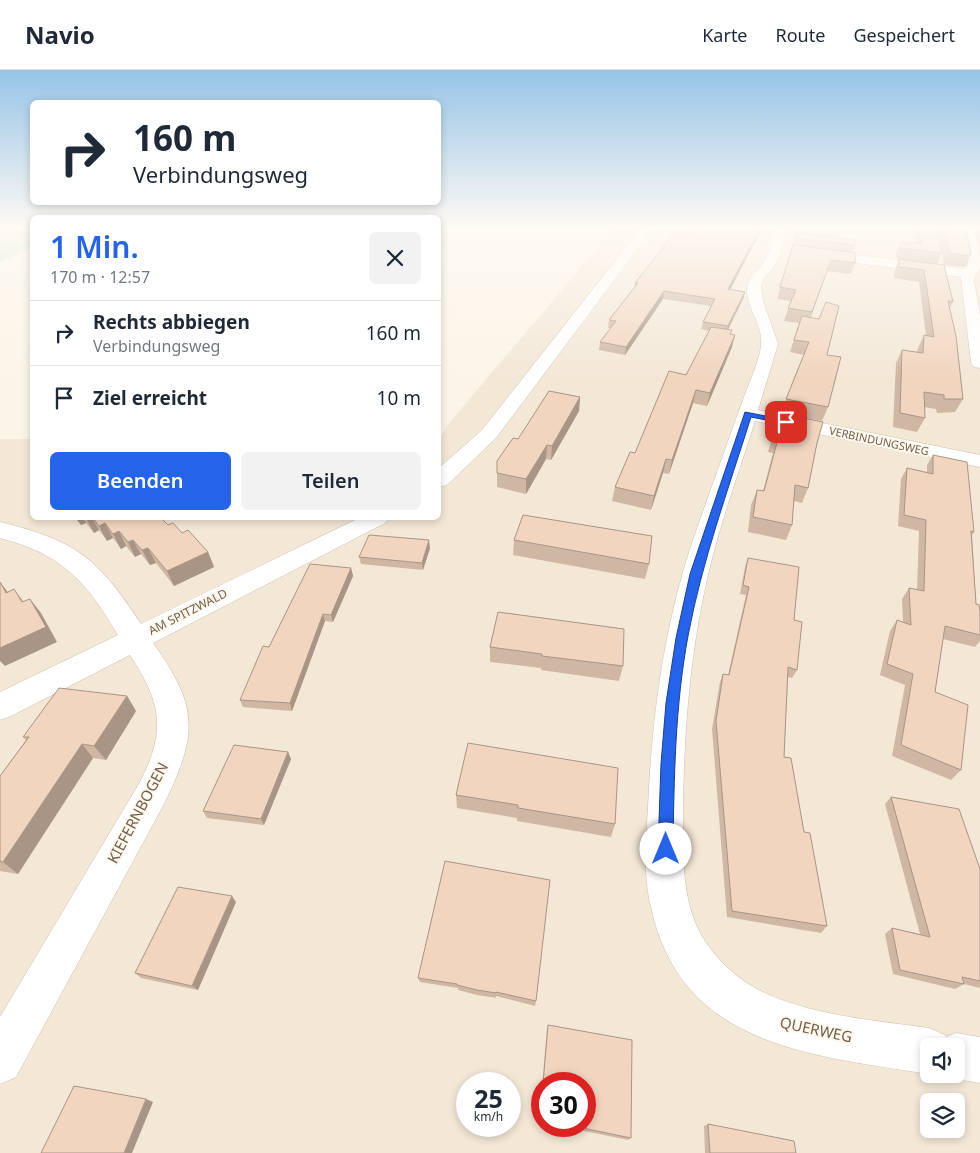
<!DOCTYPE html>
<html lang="de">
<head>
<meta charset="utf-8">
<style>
  :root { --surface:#fff; --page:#f2f2f3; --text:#1f2937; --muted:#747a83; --line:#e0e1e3; --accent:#2563eb }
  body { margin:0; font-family:"Noto Sans",sans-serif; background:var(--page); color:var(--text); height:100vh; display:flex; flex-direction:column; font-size:19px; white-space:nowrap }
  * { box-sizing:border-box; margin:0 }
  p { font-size:16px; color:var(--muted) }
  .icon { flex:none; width:28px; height:28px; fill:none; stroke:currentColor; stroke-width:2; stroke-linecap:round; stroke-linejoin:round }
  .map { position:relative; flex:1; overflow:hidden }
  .panel { position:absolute; left:30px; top:145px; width:411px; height:305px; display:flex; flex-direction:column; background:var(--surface); border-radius:8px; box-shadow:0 2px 8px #0003 }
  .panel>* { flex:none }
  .hud { position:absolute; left:30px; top:30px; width:411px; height:105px; border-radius:8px; box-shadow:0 2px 8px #0003; background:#fff; color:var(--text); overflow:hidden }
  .tools { position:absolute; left:920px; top:968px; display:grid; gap:10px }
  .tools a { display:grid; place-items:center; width:45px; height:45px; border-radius:8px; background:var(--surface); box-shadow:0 2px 8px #0003; font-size:25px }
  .speed { position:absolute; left:456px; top:1002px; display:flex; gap:10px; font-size:25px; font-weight:700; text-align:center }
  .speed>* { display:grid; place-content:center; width:65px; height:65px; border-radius:50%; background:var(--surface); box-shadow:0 2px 8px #0003; line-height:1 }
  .speed small { font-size:12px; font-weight:400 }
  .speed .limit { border:8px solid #d22; background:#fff; color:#111 }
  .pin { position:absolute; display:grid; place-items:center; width:42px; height:42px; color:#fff; margin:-21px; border-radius:10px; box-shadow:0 2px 8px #0006 }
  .me { position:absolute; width:55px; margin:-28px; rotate:0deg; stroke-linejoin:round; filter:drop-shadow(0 0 4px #0008) }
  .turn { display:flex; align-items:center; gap:18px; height:105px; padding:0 20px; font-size:22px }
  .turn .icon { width:65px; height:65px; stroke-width:2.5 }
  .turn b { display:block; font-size:35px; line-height:42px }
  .round { display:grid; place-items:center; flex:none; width:52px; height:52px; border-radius:8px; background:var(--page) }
  .head { display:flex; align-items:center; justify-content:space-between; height:85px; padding:0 20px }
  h1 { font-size:30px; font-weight:600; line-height:38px; color:var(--accent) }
  .action { display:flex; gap:10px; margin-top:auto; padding:10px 20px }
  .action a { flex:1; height:58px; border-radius:8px; background:var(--accent); color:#fff; font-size:20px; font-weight:600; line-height:58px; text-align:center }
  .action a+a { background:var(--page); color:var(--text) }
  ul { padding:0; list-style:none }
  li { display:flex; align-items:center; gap:15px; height:65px; padding:0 20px; border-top:1px solid var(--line) }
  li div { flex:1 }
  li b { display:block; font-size:19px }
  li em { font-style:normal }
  header { display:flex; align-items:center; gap:30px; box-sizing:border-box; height:70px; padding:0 25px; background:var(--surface); border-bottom:1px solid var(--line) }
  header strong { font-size:24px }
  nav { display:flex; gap:28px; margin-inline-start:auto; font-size:18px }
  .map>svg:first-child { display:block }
  .residential { fill:#f3e7d6; fill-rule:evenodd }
  .green { fill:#d2e9c6 }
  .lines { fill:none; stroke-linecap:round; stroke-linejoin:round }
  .minor-casing { stroke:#cebdad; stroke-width:1 }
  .minor { fill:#fff; fill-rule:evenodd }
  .wall { fill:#cfb7a4 }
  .shaded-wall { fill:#a99586 }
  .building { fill:#f1d5bf; stroke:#a99586 }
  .route { fill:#2563eb; stroke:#184099 }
  .labels { text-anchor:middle; stroke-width:4; stroke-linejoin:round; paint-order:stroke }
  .far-street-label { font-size:11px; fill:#755d4c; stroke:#fef9ee }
  .street-label { font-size:12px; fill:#755d4c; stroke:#fef9ee }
  .near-street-label { font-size:15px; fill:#755d4c; stroke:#fef9ee }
</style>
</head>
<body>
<header>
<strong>Navio</strong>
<nav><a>Karte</a><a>Route</a><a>Gespeichert</a></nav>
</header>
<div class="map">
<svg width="980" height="1083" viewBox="0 0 980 1083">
  <rect width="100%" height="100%" fill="#fcf5e7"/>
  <path class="residential" d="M615,157h365v926h-980v-714h32v79h407v-79l11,-17zM929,976h27v28h-27zM468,1014h42v42h-42zM542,1014h43v42h-43zM929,1031h27v28h-27z"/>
  <polygon class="green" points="0,157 32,157 32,177 0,192"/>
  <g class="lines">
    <g class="minor-casing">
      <g id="minor">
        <polygon points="642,157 654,157 496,368 447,415 439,417 439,398 482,360"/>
        <path d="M775,157h12l-9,34 -15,19 -2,7 2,14 15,43 -20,66 222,45v12l-225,-46c-16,51 -35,102 -47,154 -18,77 -24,156 -25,234 0,37 -2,78 12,113 9,23 29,45 49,59 47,33 128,39 185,47l16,7 1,2 10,-4 24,4v46l-24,-4 -12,-5h12v-28h-27v28c-79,-13 -185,-21 -240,-86 -19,-22 -32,-52 -38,-81 -8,-32 -5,-67 -3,-100 4,-90 16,-181 45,-267 16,-46 33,-93 50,-140 5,-15 17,-40 18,-55 3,-19 -15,-37 -14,-56 1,-12 11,-18 17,-27 6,-10 8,-24 11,-35z"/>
        <polygon points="961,157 973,157 980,189 980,199 975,205 974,211 980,245 980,298 974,297 971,293 961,207 819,188 813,184 819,180 965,199 968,196"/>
        <path d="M359,448h30l-4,5 -232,120c46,64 45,91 11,161l-148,273 -16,7v-67l140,-235c27,-52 21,-80 -10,-127l-119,61 -11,4v-28l118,-57c-32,-54 -56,-81 -118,-97v-16c77,19 98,36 141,102z"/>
      </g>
    </g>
    <use href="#minor" class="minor"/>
  </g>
  <g class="wall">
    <polygon points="763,157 730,220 745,222 743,229 728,260 731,264 732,277 707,336 693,333 669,404 663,403 651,440 612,431 615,417 635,383 686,305 709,261 701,259 703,252 711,236 663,229 625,285 599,280 600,272 611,258 608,258 609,250 634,218 635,213 690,163"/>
    <polygon points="917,157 936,157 942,183 937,194 896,188 896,183 901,172 915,174 914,165"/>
    <polygon points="938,157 966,157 971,184 966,195 964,197 944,195"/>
    <polygon points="975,157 980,157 980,180"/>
    <polygon points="796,163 855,175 852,183 855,193 851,204 827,201 811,247 827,285 828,337 822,351 781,343 804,285 790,282 799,253 784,251 791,231 777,229"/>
    <polygon points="899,189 944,195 953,232 950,238 963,329 955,342 937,343 936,339 924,337 925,348 917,362 893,357 896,293 902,280 917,282 918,278 924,265 926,265 919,212 894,208 895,200"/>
    <polygon points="580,327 579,341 551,390 546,389 526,424 497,417 497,391 518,369"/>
    <polygon points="780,343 817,373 808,418 802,433 794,431 792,455 786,470 748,462 751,435 757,420 763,421 773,383 768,382"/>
    <polygon points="933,385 974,462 972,465 976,534 980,541 980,571 975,577 943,569 935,622 961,700 951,710 892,686 905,615 880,605 890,561 897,550 903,552 902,529 909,518 917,520 919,461 898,456 901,409 907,398 927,402 927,395"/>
    <polygon points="75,448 161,448 168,455 182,463 208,482 214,497 174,516 156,493 150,495 141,484 135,487 126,476 121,479 113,468 107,471 99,460 94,463 86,453 81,455"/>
    <polygon points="514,470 649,494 645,509 513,485"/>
    <polygon points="430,478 423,500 361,494 359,487"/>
    <polygon points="748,488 794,550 797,600 792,608 788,607 784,687 804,762 827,856 821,863 727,847 712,659 720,612 723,604 728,605 746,525 740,524 745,497"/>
    <polygon points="351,498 353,506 333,552 325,551 292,641 243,637 240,630 269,577"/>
    <polygon points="498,542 623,596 619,611 541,600 541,598 490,592 490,577"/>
    <polygon points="127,626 136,641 106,690 93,688 18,804 0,801 0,706 26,670 23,667"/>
    <polygon points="468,673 615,754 611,767 517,751 517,748 457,738 456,725"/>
    <polygon points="288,682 291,689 264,755 207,748 203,741"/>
    <polygon points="891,727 980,799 980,918 964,914 955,919 893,904 885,864 892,858 920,864 885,734"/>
    <polygon points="445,791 536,931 535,936 496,926 496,928 477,925 458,920 458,918 420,912 418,908"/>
    <polygon points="236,832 198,920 141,908 135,903"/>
    <polygon points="548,955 631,1068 628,1070 560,1056 585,1056 542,1014 542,1053 539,1052 547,959"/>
    <polygon points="708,1054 796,1083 705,1083 704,1056"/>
  </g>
  <g class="shaded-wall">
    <polygon points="761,157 763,157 726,227 728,219"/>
    <polygon points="971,184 966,195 964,197 970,186"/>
    <polygon points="664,221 663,229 625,285 626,277"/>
    <polygon points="745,222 743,229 726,263 728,256"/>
    <polygon points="735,265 732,277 707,336 710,323"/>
    <polygon points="696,320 693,333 669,404 672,390"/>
    <polygon points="580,327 579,341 551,390 552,376"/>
    <polygon points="547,375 546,389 526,424 526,409"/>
    <polygon points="666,389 663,403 651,440 654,426"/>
    <polygon points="76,448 83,448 86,453 81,455"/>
    <polygon points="86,448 92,448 99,460 94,463"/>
    <polygon points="105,453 113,468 107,471 99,456"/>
    <polygon points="119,461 126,476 121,479 113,464"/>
    <polygon points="133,470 141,484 135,487 128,472"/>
    <polygon points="429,470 430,478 423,500 422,493"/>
    <polygon points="148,478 156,493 150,495 142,480"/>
    <polygon points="208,482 214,497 174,516 167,501"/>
    <polygon points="351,498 353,506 333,552 331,545"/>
    <polygon points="0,512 10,525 6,523"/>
    <polygon points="14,519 25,534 22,532"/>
    <polygon points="30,529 41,543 57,572 5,596 0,591 0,578"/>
    <polygon points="323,544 325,551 292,641 290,633"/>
    <polygon points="127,626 136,641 106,690 94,676"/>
    <polygon points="82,674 93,688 18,804 3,792"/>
    <polygon points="288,682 291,689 264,755 261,749"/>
    <polygon points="232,826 236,832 198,920 192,916"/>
    <polygon points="146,1029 153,1032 132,1083 124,1083"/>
  </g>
  <g class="building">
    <polygon points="694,157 761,157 728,219 745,222 728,256 703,252 715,229 664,221 626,277 600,272 616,251 609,250 638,213 635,213 676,161 690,163"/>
    <polygon points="918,157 936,157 942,183 900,178 901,172 921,174"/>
    <polygon points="944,157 966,157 971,184 970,186 950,183"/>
    <polygon points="796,163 855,170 855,175 795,168"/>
    <polygon points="793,175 856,183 855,193 831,190 812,242 788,238 796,220 780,217"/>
    <polygon points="899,189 944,195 953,232 948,231 956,266 963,329 944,329 944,325 924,322 925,348 900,343 902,280 923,283 924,265 934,267 924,200 899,197"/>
    <polygon points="826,232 839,236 827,285 841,287 828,337 786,329 809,272 794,270 802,246 819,249"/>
    <polygon points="711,257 732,260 730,264 735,265 710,323 696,320 672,390 666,389 654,426 615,417 630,382 635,383 669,301 686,305"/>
    <polygon points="549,321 580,327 552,376 547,375 526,409 497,403 497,391 513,368 518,369"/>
    <polygon points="780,343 823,352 817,373 808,418 795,415 792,455 753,447 757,420 764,421 778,369 773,368"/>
    <polygon points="933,385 967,392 974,462 971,461 976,534 979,535 980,541 980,565 945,556 935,622 968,635 961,700 901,675 913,604 887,594 897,550 911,555 909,518 924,521 926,450 904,445 907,398 933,404"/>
    <polygon points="523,445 652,466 649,494 514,470"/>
    <polygon points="93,448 161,448 168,455 173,453 182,463 188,460 208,482 167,501 148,478 142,480 133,470 128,472 119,461 113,464 105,453 99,456"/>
    <polygon points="369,465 429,470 422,493 359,487"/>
    <polygon points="748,488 799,497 794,550 802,552 797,600 788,597 784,687 791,688 804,762 810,763 827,856 732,841 716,651 723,604 729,605 749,517 743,515"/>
    <polygon points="310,494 351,498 331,545 323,544 290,633 240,630 263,576 269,577"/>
    <polygon points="0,512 6,523 14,519 22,532 30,529 46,557 0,578"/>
    <polygon points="498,542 624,559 623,596 542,586 542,584 490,577"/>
    <polygon points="59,618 127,626 94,676 82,674 3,792 0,791 0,706 29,667 23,667"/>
    <polygon points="468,673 618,698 615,754 518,738 518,735 456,725"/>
    <polygon points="234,675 288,682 261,749 203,741"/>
    <polygon points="891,727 959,739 980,799 980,911 962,907 964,914 900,900 892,858 930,867"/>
    <polygon points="445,791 550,810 536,931 496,922 496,923 477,920 457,915 457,914 418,908"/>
    <polygon points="178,817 232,826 192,916 135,903"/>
    <polygon points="548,955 632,970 631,1068 573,1056 585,1056 585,1014 543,1014"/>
    <polygon points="74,1016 146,1029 124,1083 41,1083"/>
    <polygon points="542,1018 542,1050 540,1050"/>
    <polygon points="708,1054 794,1071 796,1083 710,1083"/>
  </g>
  <linearGradient id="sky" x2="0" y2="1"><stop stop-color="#96c4e7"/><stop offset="0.51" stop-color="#fefaf4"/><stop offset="1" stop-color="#fefaf4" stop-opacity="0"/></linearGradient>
  <rect width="980" height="309" fill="url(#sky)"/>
  <path class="route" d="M745,342l41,8 5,2 -5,2 -35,-7c-23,73 -49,144 -63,219 -13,70 -14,142 -15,213l-2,5 -5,2 -6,-2 -2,-5 3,-85 5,-61 10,-65 14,-64z"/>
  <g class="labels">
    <g class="far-street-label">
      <text transform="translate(879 371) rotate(12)" y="4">VERBINDUNGSWEG</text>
    </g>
    <g class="street-label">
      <text transform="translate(188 542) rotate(-27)" y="4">AM SPITZWALD</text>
    </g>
    <g class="near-street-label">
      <text transform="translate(138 743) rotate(-62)" y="5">KIEFERNBOGEN</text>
      <text transform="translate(816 960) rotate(12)" y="5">QUERWEG</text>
    </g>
  </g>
</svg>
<div class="tools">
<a><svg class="icon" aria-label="sound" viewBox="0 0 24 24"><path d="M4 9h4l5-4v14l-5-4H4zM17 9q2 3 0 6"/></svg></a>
<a><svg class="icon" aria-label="layers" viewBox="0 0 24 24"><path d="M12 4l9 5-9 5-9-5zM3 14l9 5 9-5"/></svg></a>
</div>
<div class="speed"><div>25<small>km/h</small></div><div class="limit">30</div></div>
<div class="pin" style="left:786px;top:352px;background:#d93025"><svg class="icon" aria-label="arrive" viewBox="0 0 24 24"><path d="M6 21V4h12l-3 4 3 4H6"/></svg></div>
<svg class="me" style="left:666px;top:779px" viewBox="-20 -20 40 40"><circle r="19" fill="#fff"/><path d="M0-13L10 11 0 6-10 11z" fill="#2563eb"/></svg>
<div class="hud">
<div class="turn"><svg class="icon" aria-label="right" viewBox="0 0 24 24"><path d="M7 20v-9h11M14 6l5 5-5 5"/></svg><div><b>160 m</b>Verbindungsweg</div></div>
</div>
<section class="panel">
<div class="head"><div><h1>1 Min.</h1><p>170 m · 12:57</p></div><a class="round"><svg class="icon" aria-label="close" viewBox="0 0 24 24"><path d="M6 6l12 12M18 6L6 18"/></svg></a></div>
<ul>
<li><svg class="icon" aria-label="right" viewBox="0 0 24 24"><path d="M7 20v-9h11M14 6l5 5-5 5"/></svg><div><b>Rechts abbiegen</b><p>Verbindungsweg</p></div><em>160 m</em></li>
<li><svg class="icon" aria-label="arrive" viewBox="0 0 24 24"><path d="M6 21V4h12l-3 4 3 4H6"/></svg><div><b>Ziel erreicht</b></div><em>10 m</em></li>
</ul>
<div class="action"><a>Beenden</a><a>Teilen</a></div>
</section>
</div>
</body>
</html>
